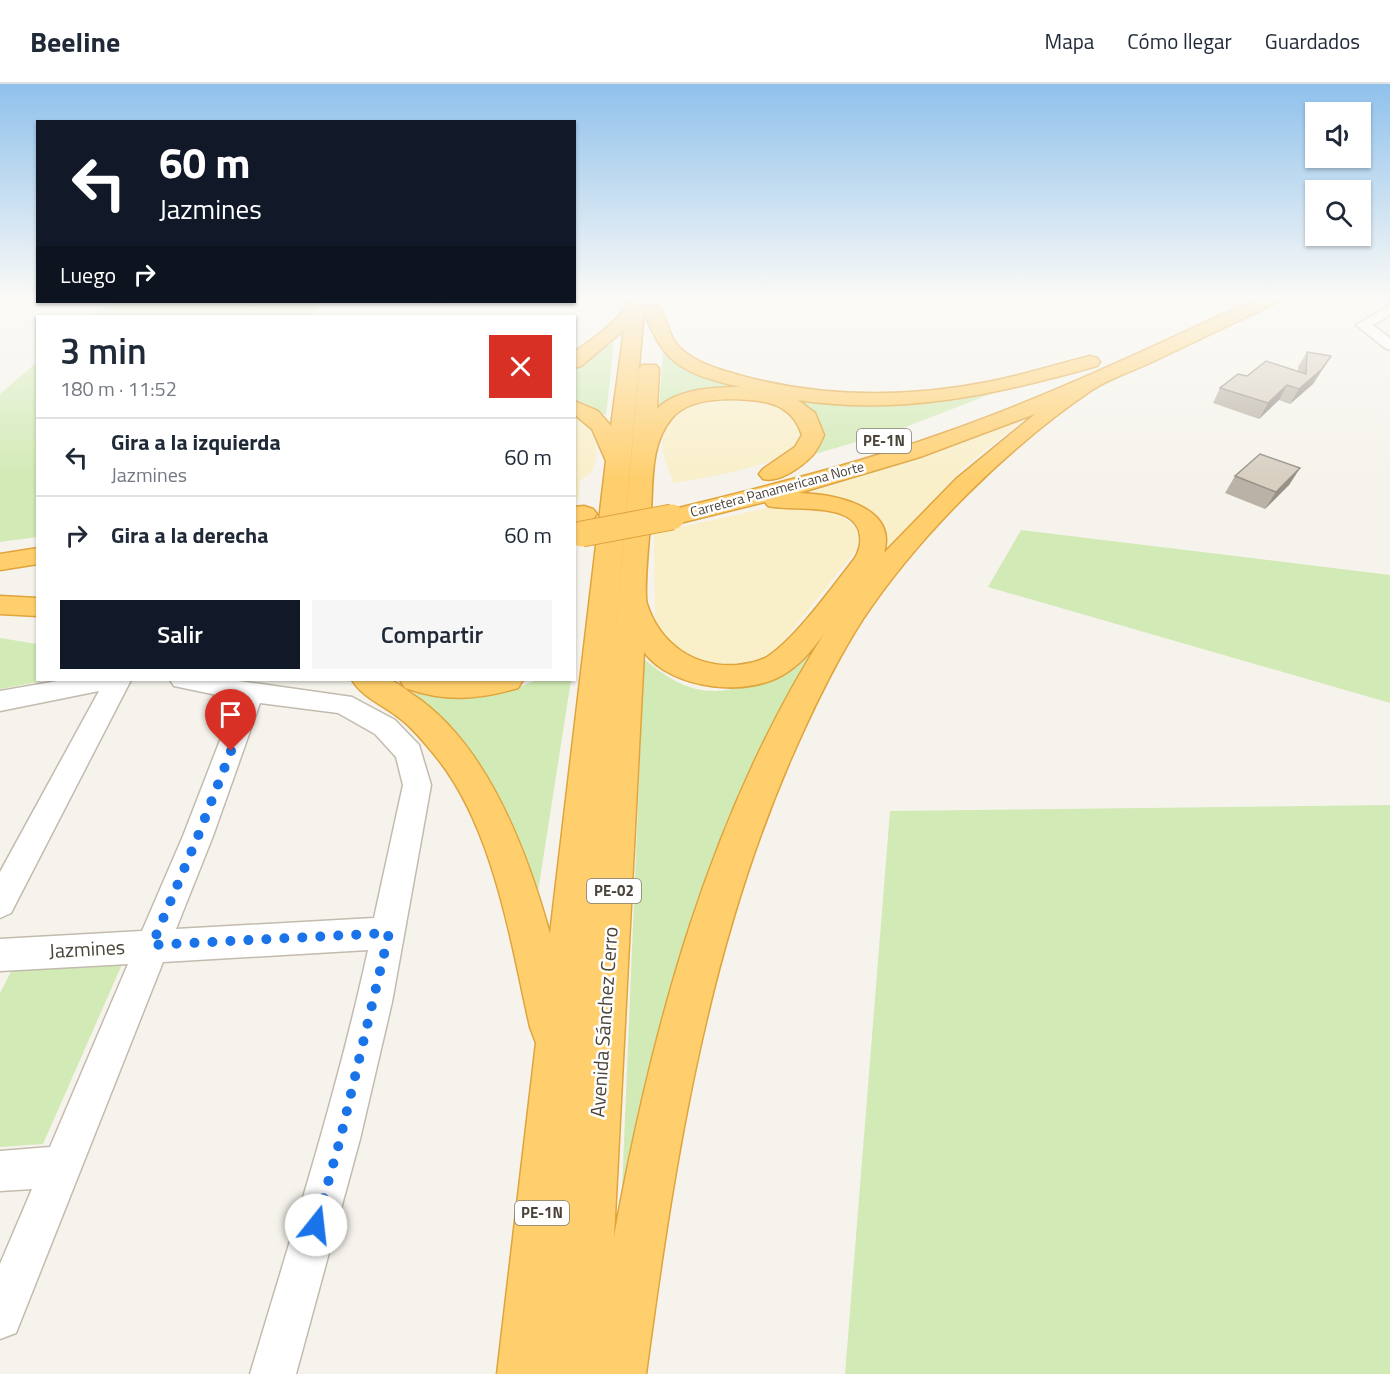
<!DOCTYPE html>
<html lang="es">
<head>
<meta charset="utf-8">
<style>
  :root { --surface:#fff; --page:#f6f6f7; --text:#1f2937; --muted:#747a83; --line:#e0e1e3; --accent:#111827 }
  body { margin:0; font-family:"Titillium Web",sans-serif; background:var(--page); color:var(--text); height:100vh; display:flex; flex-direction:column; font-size:22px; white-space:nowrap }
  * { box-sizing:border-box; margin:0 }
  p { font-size:20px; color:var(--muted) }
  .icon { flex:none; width:33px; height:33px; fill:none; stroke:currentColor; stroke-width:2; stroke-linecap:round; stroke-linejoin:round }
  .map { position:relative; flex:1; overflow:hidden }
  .panel { position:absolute; left:36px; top:231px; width:540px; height:366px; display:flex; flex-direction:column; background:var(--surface); border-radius:0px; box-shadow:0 2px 4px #0004 }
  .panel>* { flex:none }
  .hud { position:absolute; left:36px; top:36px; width:540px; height:183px; border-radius:0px; box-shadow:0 2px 4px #0004; background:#111827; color:#fff; overflow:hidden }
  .tools { position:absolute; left:1305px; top:18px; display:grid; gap:12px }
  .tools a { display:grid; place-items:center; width:66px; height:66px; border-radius:0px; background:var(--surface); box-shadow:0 2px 4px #0004; font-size:30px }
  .pin { position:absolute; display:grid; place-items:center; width:51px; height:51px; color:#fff; margin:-62px -26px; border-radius:50% 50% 50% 0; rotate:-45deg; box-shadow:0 0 6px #0007 }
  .pin .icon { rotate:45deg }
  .me { position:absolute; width:66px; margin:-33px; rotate:16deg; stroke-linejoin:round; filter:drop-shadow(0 0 4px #0008) }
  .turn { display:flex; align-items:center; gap:21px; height:126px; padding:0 24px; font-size:27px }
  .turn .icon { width:78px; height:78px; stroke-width:2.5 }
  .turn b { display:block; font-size:42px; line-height:51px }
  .then { display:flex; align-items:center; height:57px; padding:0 24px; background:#0003; gap:12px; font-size:22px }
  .round { display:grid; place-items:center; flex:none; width:63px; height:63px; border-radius:0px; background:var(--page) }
  .head { display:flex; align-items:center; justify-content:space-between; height:102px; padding:0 24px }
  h1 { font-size:36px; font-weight:600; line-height:45px }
  .action { display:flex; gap:12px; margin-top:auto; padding:12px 24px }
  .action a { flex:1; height:69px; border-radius:0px; background:var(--accent); color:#fff; font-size:24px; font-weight:600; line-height:69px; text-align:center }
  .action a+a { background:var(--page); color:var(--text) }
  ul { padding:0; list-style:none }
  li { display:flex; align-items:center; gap:18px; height:78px; padding:0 24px; border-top:2px solid var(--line) }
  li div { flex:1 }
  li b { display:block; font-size:22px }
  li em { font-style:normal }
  header { display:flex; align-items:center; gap:36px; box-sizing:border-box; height:84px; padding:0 30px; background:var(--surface); border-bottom:2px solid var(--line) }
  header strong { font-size:28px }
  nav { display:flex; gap:33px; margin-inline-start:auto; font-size:21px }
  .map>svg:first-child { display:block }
  .green { fill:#d2eab5 }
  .sand { fill:#f9efc9 }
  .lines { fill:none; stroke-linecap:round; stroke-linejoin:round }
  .minor-casing { stroke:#c2bbae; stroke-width:3 }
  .highway-casing { stroke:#e0a43c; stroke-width:3 }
  .minor { fill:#fff; fill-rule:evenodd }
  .highway { fill:#ffcf6e; fill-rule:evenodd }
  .highway-bridge-casing { stroke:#e0a43c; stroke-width:27; stroke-linecap:butt }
  .highway-bridge { stroke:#ffcf6e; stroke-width:25 }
  .wall { fill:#bab2a6 }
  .shaded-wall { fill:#979187 }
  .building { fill:#d8cfc1; stroke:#979187; stroke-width:1.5 }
  .route { stroke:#1a73e8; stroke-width:10; stroke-dasharray:0 18 }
  .labels { text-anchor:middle; stroke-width:5; stroke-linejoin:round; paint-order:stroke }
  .far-street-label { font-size:14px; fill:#4b4439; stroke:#fff }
  .shield { fill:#fff; stroke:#817c74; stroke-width:1.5 }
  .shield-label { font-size:15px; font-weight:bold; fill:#4b4439 }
  .near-street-label { font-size:20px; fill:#4b4439; stroke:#fff }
</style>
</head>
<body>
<header>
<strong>Beeline</strong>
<nav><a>Mapa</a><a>Cómo llegar</a><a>Guardados</a></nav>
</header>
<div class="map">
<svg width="1390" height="1290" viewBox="0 0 1390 1290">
  <rect width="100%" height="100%" fill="#f6f3ec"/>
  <g class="green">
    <polygon points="109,218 320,218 310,232 92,232"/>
    <polygon points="614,259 606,331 591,322 575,318 574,282 606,261"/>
    <polygon points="663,264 755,305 659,327"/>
    <polygon points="37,278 37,453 0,458 0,310"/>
    <path d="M1004,305l-101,39 -98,29 18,-21c-1,-24 -27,-32 -45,-43l33,5z"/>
    <polygon points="1021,446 1390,491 1390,619 988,503"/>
    <path d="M823,551l-32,67 -147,415 -22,73 22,-531c41,33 63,40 115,23 10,-3 25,-6 34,-12 12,-7 22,-25 30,-35z"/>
    <polygon points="0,554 37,560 38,596 43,597 0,605"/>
    <path d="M536,596h35l-36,231 -80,-177 -43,-42c36,10 90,5 124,-12z"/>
    <polygon points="1390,721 1390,1290 845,1290 890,727"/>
    <polygon points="123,878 43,1060 0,1063 0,909 13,884"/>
  </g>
  <g class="sand">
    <path d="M745,313l38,9 19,18c0,4 1,10 0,14 -7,27 -104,41 -129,45 -3,-11 -8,-22 -10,-32 -5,-51 46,-51 82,-54z"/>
    <path d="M574,332c21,8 28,36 18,55 -2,3 -8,7 -12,9l-1,16 -4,6z"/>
    <polygon points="1023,336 964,383 903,448 859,502 883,458 858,421 842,414 812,408 930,371"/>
    <path d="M803,419c22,6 65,16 53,47l-81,102 -32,14 -21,2 -32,-9 -30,-22 -5,-17 -1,-87 123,-27z"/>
  </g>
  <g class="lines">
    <g class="minor-casing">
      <g id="minor">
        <polygon points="1390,221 1390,231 1373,241 1390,254 1390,266 1385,264 1356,241"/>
        <polygon points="63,596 131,596 11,829 0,834 0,788 99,607 0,627 0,607"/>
        <path d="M170,596h62l120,17 43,23 24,25 12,40 -39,217 -32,137 -64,235h-46c42,-141 87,-281 118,-424l-205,12 -147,371 -16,6v-75l32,-75 -32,2v-40l50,-4 78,-183 -128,7v-32l142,-8 41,-95 53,-137 -62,-13zM260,619l78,10 37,21 21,23 7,28 -29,133 -198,11 37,-93z"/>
      </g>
    </g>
    <g class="highway-casing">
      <g id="highway">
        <path d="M628,214h17l-1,12 3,-4h12c9,13 9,30 20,41 20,19 49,25 75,32 78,19 160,18 239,2 33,-7 65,-17 97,-25l7,2 3,4 -3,4c-99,28 -196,50 -299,34l17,13 9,22c-3,7 -7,15 -12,21 -12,12 -33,27 -49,23l-4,-5 4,-5 32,-22 7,-12c-8,-25 -26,-33 -52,-35 -23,-2 -61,-2 -78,18 -22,26 -19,63 -21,95 -1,17 -8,78 -4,91 13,40 47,64 90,61 10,-1 21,-3 30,-8 28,-18 67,-72 88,-99 4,-7 6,-14 5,-22 -4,-36 -69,-24 -92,-30l-3,-4 -93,23 -9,-3 -4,-5 4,-5c95,-24 189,-46 281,-79 108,-38 210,-87 314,-135h22l-2,4c-42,20 -84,40 -126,60 -19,9 -42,16 -60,28 -83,56 -174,146 -229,229 -29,45 -52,94 -73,142 -84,195 -116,404 -144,613h-149l39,-331 -6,-16c-20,-89 -37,-203 -97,-274 -10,-12 -22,-27 -35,-36 -15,-12 -36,-20 -46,-37 11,-1 26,-2 37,0 7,1 16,9 23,14 75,49 115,157 138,240l56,-473 -14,-32 -18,-15v-13l24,10 13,15 13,-96 -43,36 -7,2v-16c16,-11 52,-35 54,-54zM644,226c19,56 42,64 96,77 -26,0 -64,2 -83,22l2,-40 -3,-4h-14l-3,4 -30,337zM1035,330l-79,65 -72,74c14,-48 -52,-59 -85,-60l121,-36zM824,550c-115,181 -172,394 -210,603l30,-585c28,38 107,47 145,19 14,-9 25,-24 35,-37z"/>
        <polygon points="584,422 593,425 597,430 593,435 574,438 574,423"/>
        <polygon points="38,464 38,480 0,486 0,470"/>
        <polygon points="0,512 38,514 38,532 0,530"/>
        <path d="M400,596h123l-5,8c-40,12 -73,14 -113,0z"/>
      </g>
    </g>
    <use href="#minor" class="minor"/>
    <use href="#highway" class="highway"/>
    <g class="highway-bridge-casing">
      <polyline id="highway-bridge" points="582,450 672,433"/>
    </g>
    <use href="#highway-bridge" class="highway-bridge"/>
  </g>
  <g class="wall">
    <polygon points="434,218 454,218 454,219 434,220"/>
    <polygon points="1307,268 1331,272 1313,300 1290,320 1279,316 1259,335 1213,319 1220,304 1247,292 1298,287 1298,283"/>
    <polygon points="1300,384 1289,401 1265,425 1225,409 1235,392"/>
  </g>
  <g class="shaded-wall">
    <polygon points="1331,272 1313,300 1290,320 1299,305"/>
    <polygon points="1287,301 1279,316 1259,335 1268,319"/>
    <polygon points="1300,384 1289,401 1265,425 1276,408"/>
  </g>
  <g class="building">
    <polygon points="1307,268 1331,272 1322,285 1299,305 1287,301 1268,319 1220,304 1238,290 1247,292 1266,277 1306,290"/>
    <polygon points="1260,370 1300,384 1276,408 1235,392"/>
  </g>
  <linearGradient id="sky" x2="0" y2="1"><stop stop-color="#8fc1ec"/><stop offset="0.54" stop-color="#fbfaf6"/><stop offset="1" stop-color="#fbfaf6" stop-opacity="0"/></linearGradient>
  <rect width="1390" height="395" fill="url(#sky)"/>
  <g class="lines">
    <polyline class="route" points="231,667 198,752 152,861 389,849 340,1056 316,1141"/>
  </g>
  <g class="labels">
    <g class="far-street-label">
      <text transform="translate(777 405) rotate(-15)" y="5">Carretera Panamericana Norte</text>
    </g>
    <g class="shield">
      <rect x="857" y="345" width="54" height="24" rx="4.5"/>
      <rect x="587" y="795" width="54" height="24" rx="4.5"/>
      <rect x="515" y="1117" width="54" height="24" rx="4.5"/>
    </g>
    <g class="shield-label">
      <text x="884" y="362">PE-1N</text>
      <text x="614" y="812">PE-02</text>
      <text x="542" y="1134">PE-1N</text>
    </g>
    <g class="near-street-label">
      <text transform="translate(87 865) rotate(-3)" y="7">Jazmines</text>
      <text transform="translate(604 938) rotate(-86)" y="7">Avenida Sánchez Cerro</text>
    </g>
  </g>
</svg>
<div class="tools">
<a><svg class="icon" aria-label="sound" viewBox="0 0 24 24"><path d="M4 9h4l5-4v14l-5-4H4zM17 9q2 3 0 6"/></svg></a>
<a><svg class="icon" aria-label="search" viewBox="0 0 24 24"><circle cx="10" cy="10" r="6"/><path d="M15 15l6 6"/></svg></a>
</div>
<div class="pin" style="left:231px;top:667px;background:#d93025"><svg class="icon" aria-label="arrive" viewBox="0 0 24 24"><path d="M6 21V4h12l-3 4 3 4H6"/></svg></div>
<svg class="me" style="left:316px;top:1141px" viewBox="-20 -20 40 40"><circle r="19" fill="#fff"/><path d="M0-13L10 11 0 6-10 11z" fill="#1a73e8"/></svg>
<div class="hud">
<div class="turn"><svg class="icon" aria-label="left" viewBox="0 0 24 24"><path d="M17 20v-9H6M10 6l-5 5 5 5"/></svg><div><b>60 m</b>Jazmines</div></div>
<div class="then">Luego<svg class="icon" aria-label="right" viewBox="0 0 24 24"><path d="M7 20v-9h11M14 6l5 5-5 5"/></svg></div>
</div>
<section class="panel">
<div class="head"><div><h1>3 min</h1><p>180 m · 11:52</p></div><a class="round" style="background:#d93025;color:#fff"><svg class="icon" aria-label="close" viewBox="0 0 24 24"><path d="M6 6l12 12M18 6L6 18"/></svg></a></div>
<ul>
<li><svg class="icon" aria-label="left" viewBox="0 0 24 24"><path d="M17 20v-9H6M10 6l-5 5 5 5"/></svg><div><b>Gira a la izquierda</b><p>Jazmines</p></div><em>60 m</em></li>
<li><svg class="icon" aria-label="right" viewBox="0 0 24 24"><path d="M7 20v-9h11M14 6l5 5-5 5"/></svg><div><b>Gira a la derecha</b></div><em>60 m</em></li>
</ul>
<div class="action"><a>Salir</a><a>Compartir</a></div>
</section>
</div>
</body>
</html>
